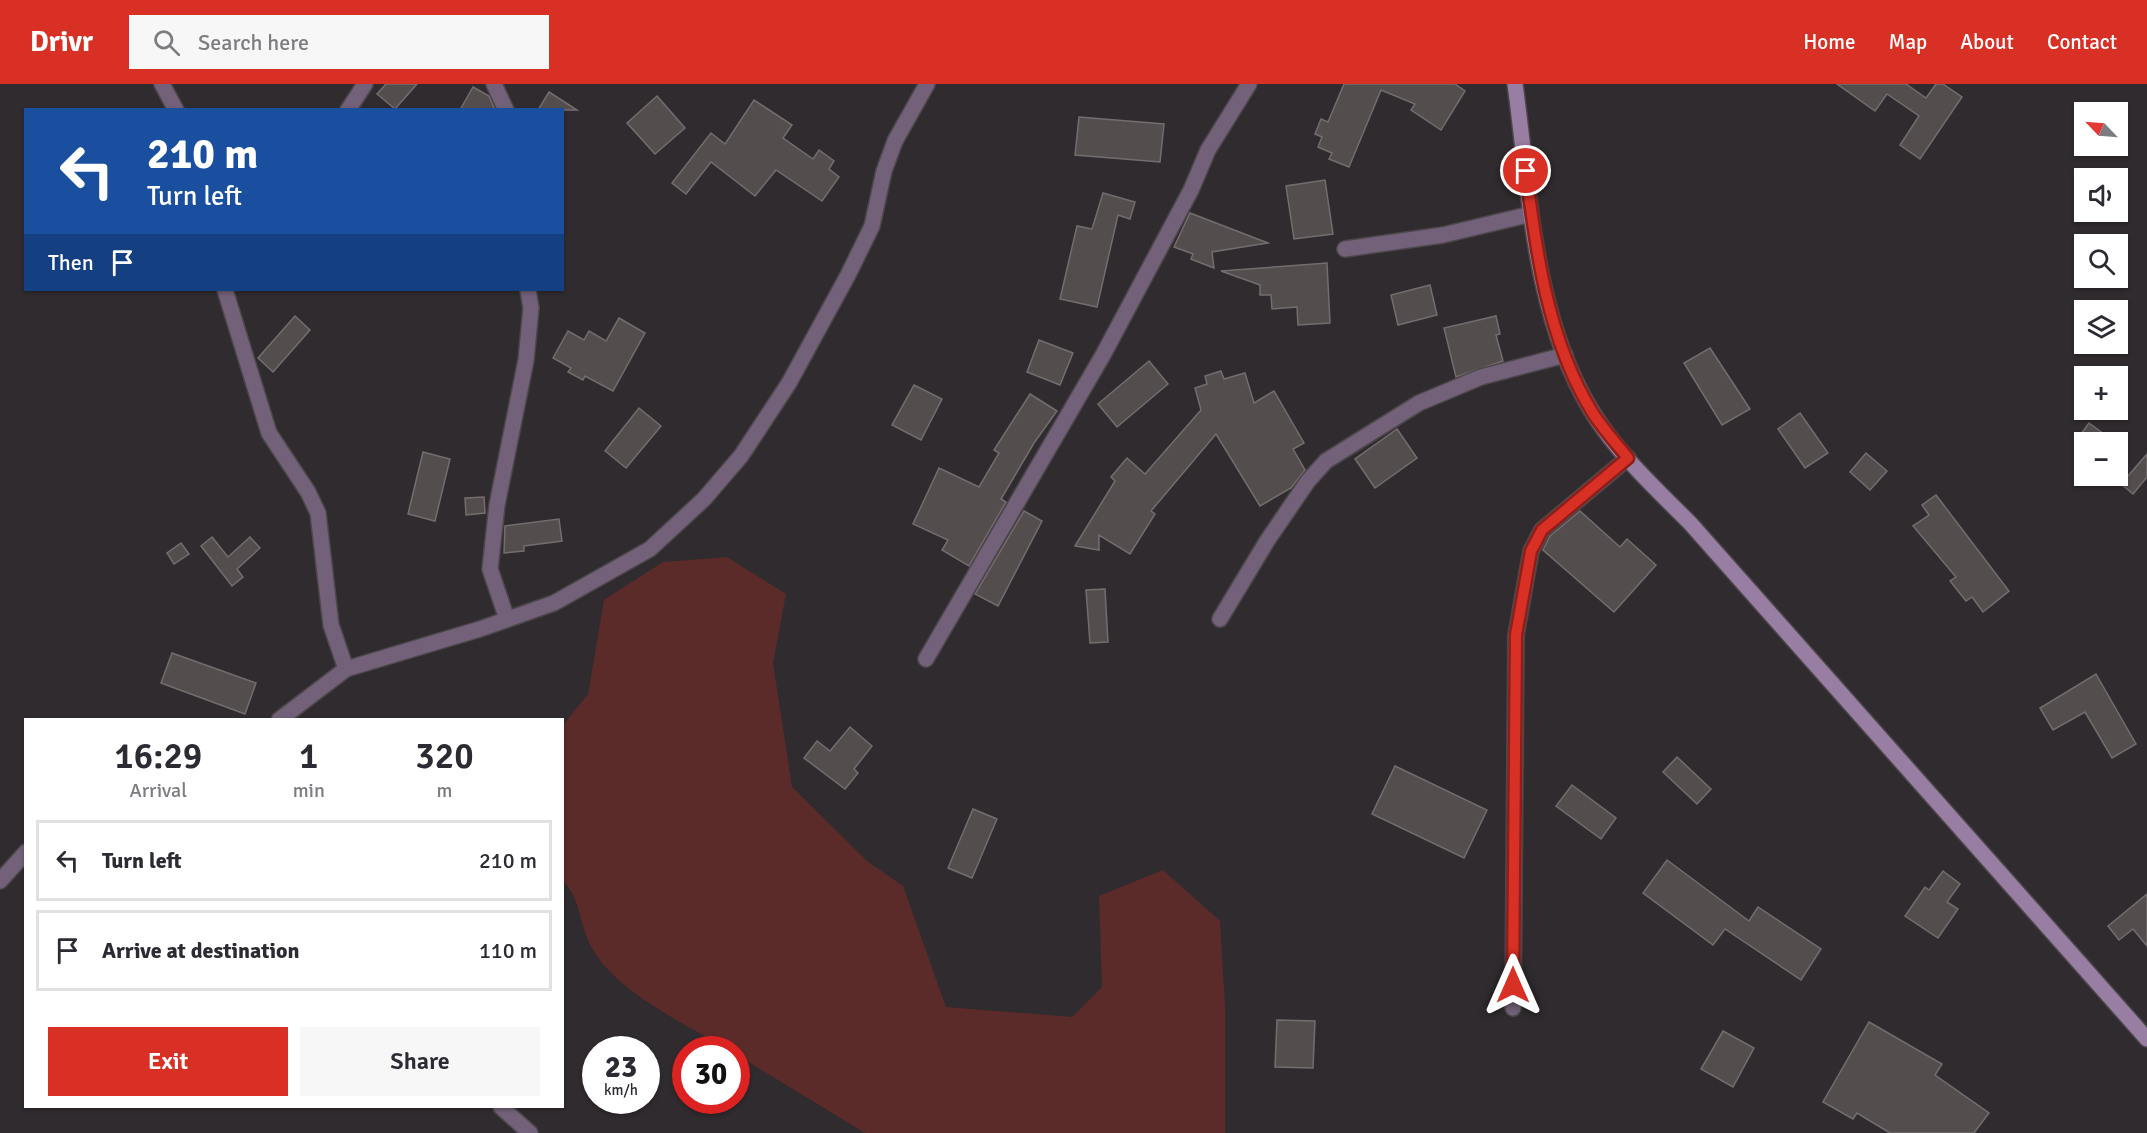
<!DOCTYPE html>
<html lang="en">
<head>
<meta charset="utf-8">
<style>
  :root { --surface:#fff; --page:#f7f7f7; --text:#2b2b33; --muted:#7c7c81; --line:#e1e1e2; --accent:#d93025 }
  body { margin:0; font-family:Signika,sans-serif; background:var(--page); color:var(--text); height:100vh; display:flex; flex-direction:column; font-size:22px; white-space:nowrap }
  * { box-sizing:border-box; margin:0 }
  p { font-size:20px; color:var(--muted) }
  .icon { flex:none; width:33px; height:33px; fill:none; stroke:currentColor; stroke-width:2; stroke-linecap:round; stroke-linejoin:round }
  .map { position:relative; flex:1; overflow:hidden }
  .drawer { position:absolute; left:24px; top:634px; width:540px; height:390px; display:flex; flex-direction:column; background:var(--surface); border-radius:0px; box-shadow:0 2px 4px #0004 }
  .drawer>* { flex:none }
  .guide { position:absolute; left:24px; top:24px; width:540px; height:183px; border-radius:0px; box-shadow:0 2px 4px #0004; background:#1a4fa0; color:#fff; overflow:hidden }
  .needle { width:39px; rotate:295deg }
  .tools { position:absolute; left:2074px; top:18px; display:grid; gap:12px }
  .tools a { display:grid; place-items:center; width:54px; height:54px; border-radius:0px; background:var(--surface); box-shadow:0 2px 4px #0004; font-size:30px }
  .speed { position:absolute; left:582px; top:952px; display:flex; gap:12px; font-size:30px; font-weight:700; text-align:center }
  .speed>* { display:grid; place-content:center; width:78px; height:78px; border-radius:50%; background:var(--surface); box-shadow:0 2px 4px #0004; line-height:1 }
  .speed small { font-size:15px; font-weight:400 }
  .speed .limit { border:9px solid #d22; background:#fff; color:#111 }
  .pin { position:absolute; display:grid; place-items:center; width:51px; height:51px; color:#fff; margin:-26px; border:3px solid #fff; border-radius:50%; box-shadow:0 2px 6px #0007 }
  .me { position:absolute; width:66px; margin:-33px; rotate:0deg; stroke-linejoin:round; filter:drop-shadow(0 0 4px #0008) }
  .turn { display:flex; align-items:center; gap:21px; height:126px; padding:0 24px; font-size:27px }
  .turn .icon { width:78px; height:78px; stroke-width:2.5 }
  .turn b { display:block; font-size:42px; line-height:51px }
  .then { display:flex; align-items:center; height:57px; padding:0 24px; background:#0003; gap:12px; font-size:22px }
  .eta { display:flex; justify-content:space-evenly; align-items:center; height:102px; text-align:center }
  .eta b { font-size:36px; font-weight:600; line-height:42px }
  .primary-button { display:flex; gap:12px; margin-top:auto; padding:12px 24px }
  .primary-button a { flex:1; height:69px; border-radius:0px; background:var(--accent); color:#fff; font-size:24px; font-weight:600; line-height:69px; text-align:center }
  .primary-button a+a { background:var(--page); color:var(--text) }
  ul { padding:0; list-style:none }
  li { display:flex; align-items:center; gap:18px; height:81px; margin:0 12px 9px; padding:0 12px; border:3px solid var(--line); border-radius:0px }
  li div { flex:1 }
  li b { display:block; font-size:22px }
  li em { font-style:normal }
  header { display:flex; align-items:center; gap:36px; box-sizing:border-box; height:84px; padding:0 30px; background:var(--accent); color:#fff }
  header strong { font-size:28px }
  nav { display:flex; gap:33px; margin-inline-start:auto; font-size:21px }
  .search { width:420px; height:54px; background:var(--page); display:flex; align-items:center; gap:15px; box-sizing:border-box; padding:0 21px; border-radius:0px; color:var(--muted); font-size:22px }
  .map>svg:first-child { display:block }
  .green { fill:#5b2b29 }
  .building { fill:#544d4e; stroke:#746d6f; stroke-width:1.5 }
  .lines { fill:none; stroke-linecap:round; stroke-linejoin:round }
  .minor-casing { stroke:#4c474a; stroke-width:18 }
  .secondary-casing { stroke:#4c474a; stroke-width:18 }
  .minor { stroke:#726178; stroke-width:15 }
  .secondary { stroke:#987ea2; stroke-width:15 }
  .route-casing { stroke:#8d1f18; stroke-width:15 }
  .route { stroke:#d93025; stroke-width:10 }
</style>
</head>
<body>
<header>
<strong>Drivr</strong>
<div class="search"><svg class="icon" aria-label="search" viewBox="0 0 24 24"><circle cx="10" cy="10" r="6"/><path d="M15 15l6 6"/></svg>Search here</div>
<nav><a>Home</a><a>Map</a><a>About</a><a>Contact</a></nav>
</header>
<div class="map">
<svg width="2147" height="1049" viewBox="0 0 2147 1049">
  <rect width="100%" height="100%" fill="#302b2e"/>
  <path class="green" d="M727,473l59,37 -13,69 19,124 75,74 36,25 43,121 126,10 30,-30 -3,-91 64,-26 57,51 5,85v127h-360l-128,-78 -1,-5h-7c-43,-26 -112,-57 -137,-102 -13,-22 -10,-48 -29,-67v-156l25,-31 16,-94 59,-38z"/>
  <g class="building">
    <polygon points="386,0 417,0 395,25 377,10"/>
    <polygon points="1344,0 1455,0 1465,7 1441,46 1411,26 1415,20 1381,6 1349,83 1329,75 1332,69 1318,63 1322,53 1315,50 1321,35 1328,38"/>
    <polygon points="1837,0 1906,0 1926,14 1936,0 1943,0 1962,13 1920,75 1900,61 1919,32 1887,10 1875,27"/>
    <polygon points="473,3 489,12 495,26 460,26"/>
    <polygon points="549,8 577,26 538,26"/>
    <polygon points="657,12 685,44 655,70 627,39"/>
    <polygon points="754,16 792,41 783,54 813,75 819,66 834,77 829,85 839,93 822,117 776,86 755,112 711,78 686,110 672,99 711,49 725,60"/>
    <polygon points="1079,33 1164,40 1160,78 1075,71"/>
    <polygon points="1325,96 1333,150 1294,155 1286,102"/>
    <polygon points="1103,109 1135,118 1130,135 1118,131 1097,223 1060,215 1077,142 1092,145"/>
    <polygon points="1190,129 1268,159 1212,168 1214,184 1191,175 1193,170 1174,163"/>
    <polygon points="1327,179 1330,239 1298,241 1297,223 1272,225 1271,211 1260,211 1260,201 1221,187"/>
    <polygon points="1430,201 1437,231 1398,241 1391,211"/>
    <polygon points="295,232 310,246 273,288 258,274"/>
    <polygon points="1496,232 1500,250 1496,251 1503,277 1456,293 1444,244"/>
    <polygon points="619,234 645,249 613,307 585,292 583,296 568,288 571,284 553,274 568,247 584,256 589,247 606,257"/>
    <polygon points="1039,256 1073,269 1060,301 1027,288"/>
    <polygon points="1710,264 1750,325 1722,341 1684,279"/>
    <polygon points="1149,277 1168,300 1117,343 1098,320"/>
    <polygon points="1221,287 1224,295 1245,289 1254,319 1274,307 1304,359 1293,365 1305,386 1291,404 1260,422 1216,350 1151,427 1155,430 1130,470 1099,451 1099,466 1075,462 1115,397 1111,393 1127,374 1145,390 1201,326 1195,304 1207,300 1205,292"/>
    <polygon points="914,301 942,315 921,356 892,341"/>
    <polygon points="1030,310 1057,327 1034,359 1001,415 1006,418 969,482 942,466 948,456 913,440 939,384 979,403 999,369 994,366"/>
    <polygon points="639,324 661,342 626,384 605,367"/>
    <polygon points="1800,329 1828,369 1805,384 1778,345"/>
    <polygon points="2089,339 2115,358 2075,358"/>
    <polygon points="1397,345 1417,374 1375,404 1355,375"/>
    <polygon points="423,368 450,375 435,437 408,430"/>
    <polygon points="1866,369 1887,387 1870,406 1850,388"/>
    <polygon points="2147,370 2147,393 2133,410 2121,400"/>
    <polygon points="1936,411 2009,507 1983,528 1972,513 1966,517 1950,497 1956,493 1913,442 1929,431 1922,421"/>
    <polygon points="484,413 485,429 466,431 465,414"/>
    <polygon points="1024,427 1042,437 998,522 975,510"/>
    <polygon points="1580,427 1620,463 1627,455 1656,481 1614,528 1543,466 1550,452"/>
    <polygon points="559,435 562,457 524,462 524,467 504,469 505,442"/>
    <polygon points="212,453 228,473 250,453 260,464 237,485 243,493 232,502 201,462"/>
    <polygon points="181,459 189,470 174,480 167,469"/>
    <polygon points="1105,505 1108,558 1090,559 1086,506"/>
    <polygon points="172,569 256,599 245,630 161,599"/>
    <polygon points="2096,590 2136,660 2112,674 2085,628 2053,646 2040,624"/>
    <polygon points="850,643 872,662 854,685 858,689 845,705 804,674 817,657 830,667"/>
    <polygon points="1677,673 1711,705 1697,720 1663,688"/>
    <polygon points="1395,682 1487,726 1464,774 1372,730"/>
    <polygon points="1572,701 1616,734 1601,755 1556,722"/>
    <polygon points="973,725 997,735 972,794 948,784"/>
    <polygon points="1667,776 1749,837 1758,823 1821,865 1801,896 1725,845 1713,861 1643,809"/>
    <polygon points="1943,787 1960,800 1947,818 1958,825 1938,854 1905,832 1925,803 1929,806"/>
    <polygon points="2147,810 2147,862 2133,845 2119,856 2108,842"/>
    <polygon points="1277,936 1315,937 1313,984 1275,983"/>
    <polygon points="1869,938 1942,980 1935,991 1989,1029 1974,1049 1890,1049 1857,1029 1853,1035 1823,1018"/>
    <polygon points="1723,947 1754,964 1733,1003 1701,985"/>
  </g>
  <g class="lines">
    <g class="minor-casing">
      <g id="minor">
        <polyline points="162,0 176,26"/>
        <polyline points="494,0 506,26"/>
        <polyline points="348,26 365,0"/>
        <polyline points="1345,165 1443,151 1531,130"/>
        <polyline points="225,206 269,349 308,408 318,429 331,541 346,585"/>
        <polyline points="507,535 490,485 497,421 526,276 531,224 528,206"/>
        <polyline points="1220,535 1267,457 1308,397 1326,377 1419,319 1481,293 1565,271"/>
        <polyline points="926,575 1103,271 1191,106 1208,66 1249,0"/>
        <polyline points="279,636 346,585 480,545 554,519 650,465 704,415 741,372 789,299 848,191 872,142 884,87 895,57 927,0"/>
        <polyline points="0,797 26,768"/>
        <polyline points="1513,924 1516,551 1531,467 1542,446 1628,374"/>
        <polyline points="501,1023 530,1049"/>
      </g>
    </g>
    <g class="secondary-casing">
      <path id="secondary" d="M1515,0c15,109 18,230 76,326 26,43 64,78 99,113l457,516"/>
    </g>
    <use href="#minor" class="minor"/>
    <use href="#secondary" class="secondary"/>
  </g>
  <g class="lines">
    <g class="route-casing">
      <path id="route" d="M1513,901l3,-350 15,-84 11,-21 86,-72c-12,-15 -27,-31 -37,-48 -43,-71 -55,-158 -65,-239"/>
    </g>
    <use href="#route" class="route"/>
  </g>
</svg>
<div class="tools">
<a><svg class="needle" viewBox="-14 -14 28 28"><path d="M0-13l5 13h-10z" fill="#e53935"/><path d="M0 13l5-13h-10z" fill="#7c7c81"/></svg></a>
<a><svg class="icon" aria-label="sound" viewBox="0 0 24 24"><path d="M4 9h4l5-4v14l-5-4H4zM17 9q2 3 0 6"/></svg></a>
<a><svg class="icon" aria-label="search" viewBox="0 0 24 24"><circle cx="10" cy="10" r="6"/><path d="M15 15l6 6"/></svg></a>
<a><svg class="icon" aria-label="layers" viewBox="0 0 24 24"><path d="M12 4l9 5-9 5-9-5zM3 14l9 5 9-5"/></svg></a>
<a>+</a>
<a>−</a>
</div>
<div class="speed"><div>23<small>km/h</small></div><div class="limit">30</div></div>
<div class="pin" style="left:1526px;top:87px;background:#d93025"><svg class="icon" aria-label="arrive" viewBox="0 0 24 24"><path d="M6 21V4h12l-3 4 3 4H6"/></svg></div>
<svg class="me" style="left:1513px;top:901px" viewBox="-20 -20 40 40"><path d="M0-17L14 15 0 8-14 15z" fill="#d93025" stroke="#fff" stroke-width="4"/></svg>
<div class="guide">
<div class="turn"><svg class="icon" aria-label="left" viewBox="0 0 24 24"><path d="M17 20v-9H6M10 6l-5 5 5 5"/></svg><div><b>210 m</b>Turn left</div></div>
<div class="then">Then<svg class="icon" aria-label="arrive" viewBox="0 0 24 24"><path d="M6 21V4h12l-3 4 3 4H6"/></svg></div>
</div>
<section class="drawer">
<div class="eta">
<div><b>16:29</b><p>Arrival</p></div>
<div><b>1</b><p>min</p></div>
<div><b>320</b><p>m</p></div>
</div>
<ul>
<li><svg class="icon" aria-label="left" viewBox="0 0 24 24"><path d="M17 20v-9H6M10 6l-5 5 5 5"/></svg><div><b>Turn left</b></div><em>210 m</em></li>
<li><svg class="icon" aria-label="arrive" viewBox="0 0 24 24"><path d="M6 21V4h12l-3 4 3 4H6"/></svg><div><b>Arrive at destination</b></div><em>110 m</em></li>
</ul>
<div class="primary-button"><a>Exit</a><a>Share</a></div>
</section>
</div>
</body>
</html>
